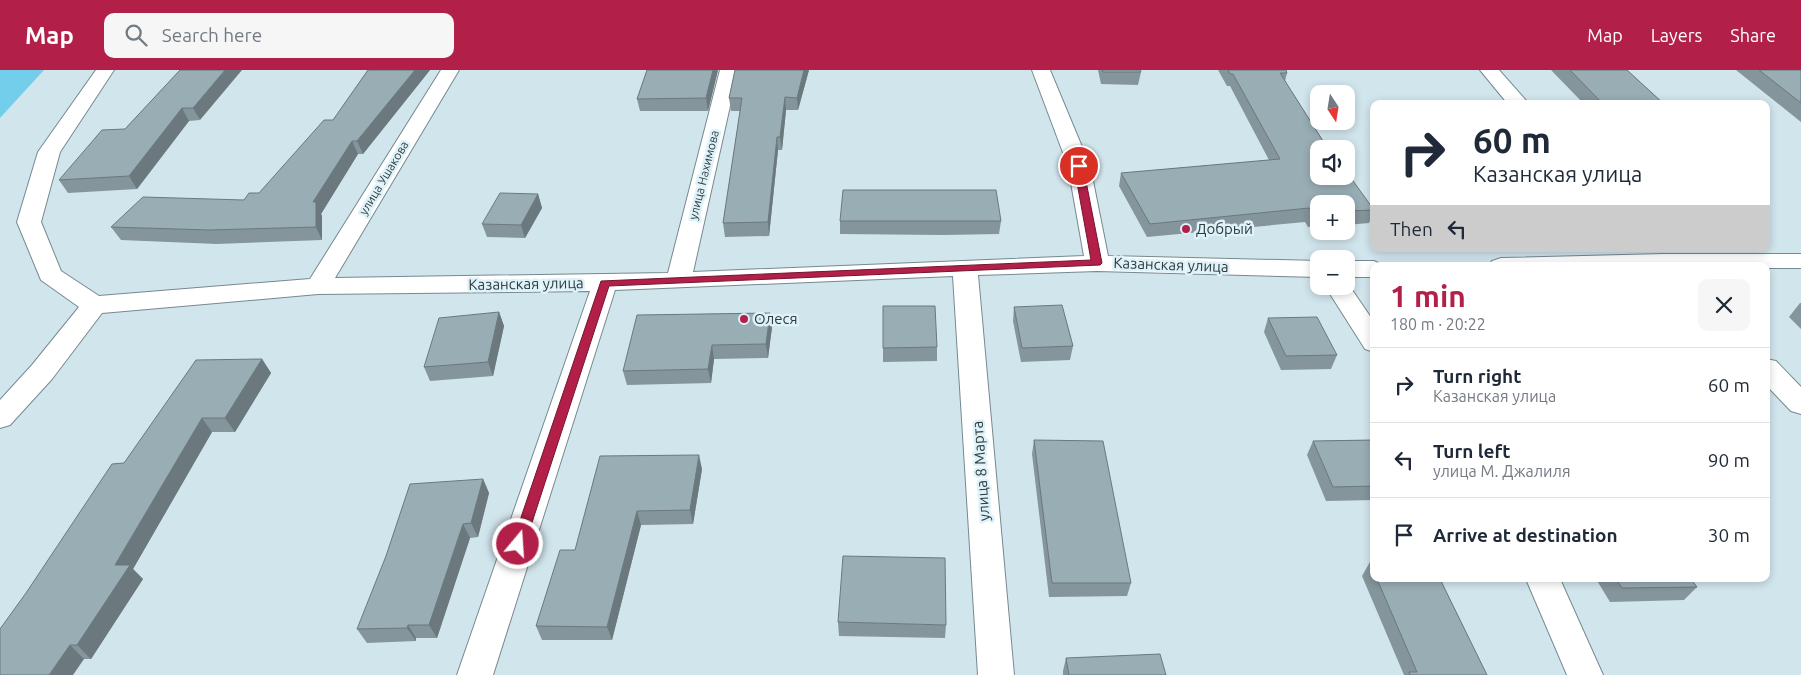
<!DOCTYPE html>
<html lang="en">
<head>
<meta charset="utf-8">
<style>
  :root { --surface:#fff; --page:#f6f6f7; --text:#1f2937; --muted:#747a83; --line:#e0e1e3; --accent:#b2204a }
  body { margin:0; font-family:Ubuntu,sans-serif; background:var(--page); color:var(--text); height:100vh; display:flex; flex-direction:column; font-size:19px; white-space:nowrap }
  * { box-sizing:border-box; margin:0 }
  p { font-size:16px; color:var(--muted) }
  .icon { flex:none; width:28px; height:28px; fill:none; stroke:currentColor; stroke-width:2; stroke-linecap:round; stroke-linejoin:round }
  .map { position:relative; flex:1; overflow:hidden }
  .sheet { position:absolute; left:1370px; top:192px; width:400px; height:320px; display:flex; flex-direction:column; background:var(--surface); border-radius:10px; box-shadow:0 2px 8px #0003 }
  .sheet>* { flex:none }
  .banner { position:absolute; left:1370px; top:30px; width:400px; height:152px; border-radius:10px; box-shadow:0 2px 8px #0003; background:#fff; color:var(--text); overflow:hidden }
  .needle { width:32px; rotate:168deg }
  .controls { position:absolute; left:1310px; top:15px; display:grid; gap:10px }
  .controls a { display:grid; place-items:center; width:45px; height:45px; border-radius:10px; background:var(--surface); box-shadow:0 2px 8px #0003; font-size:25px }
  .pin { position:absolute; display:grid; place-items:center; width:42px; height:42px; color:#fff; margin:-21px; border:2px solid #fff; border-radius:50%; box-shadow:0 1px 5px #0007 }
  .me { position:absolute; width:55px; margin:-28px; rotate:18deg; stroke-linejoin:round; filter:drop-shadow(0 0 4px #0008) }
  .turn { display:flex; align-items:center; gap:18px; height:105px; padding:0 20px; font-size:22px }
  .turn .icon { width:65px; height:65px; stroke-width:2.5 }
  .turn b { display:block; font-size:35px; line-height:42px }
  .then { display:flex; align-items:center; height:48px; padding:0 20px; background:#0003; gap:10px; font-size:19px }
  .round { display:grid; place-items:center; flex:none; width:52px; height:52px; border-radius:10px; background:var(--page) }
  .head { display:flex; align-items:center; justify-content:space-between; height:85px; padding:0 20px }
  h1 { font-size:30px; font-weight:700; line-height:38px; color:var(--accent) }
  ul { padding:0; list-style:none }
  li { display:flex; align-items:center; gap:15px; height:75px; padding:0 20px; border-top:1px solid var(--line) }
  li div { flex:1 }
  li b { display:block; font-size:19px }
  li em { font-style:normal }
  header { display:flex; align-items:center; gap:30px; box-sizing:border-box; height:70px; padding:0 25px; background:var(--accent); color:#fff }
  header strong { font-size:24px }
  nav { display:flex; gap:28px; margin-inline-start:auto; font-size:18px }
  .search { width:350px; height:45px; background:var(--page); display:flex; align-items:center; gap:12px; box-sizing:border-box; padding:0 18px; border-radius:10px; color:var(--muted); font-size:19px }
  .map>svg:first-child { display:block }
  .green { fill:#73ceeb }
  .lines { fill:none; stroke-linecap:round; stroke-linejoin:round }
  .minor-casing { stroke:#768990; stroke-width:2 }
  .minor { fill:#fff; fill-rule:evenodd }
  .wall { fill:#84959b }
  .shaded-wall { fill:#6b797e }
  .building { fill:#99adb4; stroke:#6b797e }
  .route { fill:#b2204a; stroke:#741530 }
  .poi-dot { fill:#b2204a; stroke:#def2fa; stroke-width:2 }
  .labels { text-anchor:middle; stroke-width:5; stroke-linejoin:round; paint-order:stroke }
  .far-street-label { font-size:12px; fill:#323b3d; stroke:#def2fa }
  .poi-label { font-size:15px; fill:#323b3d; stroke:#def2fa; text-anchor:start }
  .street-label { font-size:15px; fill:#323b3d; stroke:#def2fa }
</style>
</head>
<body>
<header>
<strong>Map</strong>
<div class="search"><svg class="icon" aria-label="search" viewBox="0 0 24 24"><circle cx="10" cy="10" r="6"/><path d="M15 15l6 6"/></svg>Search here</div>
<nav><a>Map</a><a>Layers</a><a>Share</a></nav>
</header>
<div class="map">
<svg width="1801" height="605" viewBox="0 0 1801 605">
  <rect width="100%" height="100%" fill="#d1e5ec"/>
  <polygon class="green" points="0,0 44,0 0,48"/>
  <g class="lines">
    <g class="minor-casing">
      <g id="minor">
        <polygon points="96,0 114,0 60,82 41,152 61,201 99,226 310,209 441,0 459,0 335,208 668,203 720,0 738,0 693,202 1084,186 1068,96 1032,0 1050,0 1090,96 1108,186 1319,191 1319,207 1097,201 978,205 1014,605 978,605 953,206 615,220 493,605 457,605 590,221 318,224 102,243 52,309 10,355 0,358 0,330 32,295 79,237 41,210 17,152 38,82"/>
        <polygon points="1480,0 1499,0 1529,34 1508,34"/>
        <polygon points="1663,184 1801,184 1801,198 1766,198 1766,196 1489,196 1492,191 1501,188"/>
        <polygon points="1346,191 1374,191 1384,196 1374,196 1374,207 1346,207"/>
        <polygon points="1346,211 1374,252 1374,282 1365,279 1325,216 1346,216"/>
        <polygon points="1766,289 1776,291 1801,317 1801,344 1791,341 1766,315"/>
        <polygon points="1526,509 1560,509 1603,605 1567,605"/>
      </g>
    </g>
    <use href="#minor" class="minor"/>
  </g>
  <g class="wall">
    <polygon points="180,0 200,50 189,51 137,119 68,123 59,110 125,59"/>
    <polygon points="368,0 430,0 363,84 358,84 321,144 322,146 322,170 217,174 121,170 111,157 244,130 259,123 333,50"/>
    <polygon points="647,0 718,0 708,41 640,41 637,29"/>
    <polygon points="735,0 809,0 798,40 786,40 782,80 778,80 769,166 725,167 723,153 740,41 731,41 729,28"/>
    <polygon points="1098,0 1140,0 1141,2 1138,15 1101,14"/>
    <polygon points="1218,0 1286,0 1287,3 1285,11 1347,108 1374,139 1374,141 1369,153 1346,155 1346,134 1319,134 1319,156 1308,157 1305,152 1147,167 1119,116 1121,103 1269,90 1230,16 1227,16"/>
    <polygon points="1551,0 1627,0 1664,34 1584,34"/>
    <polygon points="1736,0 1801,0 1801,52"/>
    <polygon points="538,124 542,138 525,168 487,167 482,154"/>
    <polygon points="840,151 1001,151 999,164 943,165 840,164"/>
    <polygon points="1800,233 1801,233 1801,259 1789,247"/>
    <polygon points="883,236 937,277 937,291 883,292"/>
    <polygon points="1014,237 1073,276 1070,290 1021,292 1013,251"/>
    <polygon points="499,242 504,256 493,306 430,311 424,297"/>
    <polygon points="1268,248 1337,285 1331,299 1281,300 1264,262"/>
    <polygon points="772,257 768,288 714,289 711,313 627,315 623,301"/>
    <polygon points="262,289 271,303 235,362 212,362 133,499 143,509 91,589 84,589 0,605 124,393"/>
    <polygon points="1034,370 1131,513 1127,526 1049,527 1032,384"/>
    <polygon points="1374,370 1374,430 1326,431 1307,385 1313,371"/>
    <polygon points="702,399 693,454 641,455 612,570 542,570 536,556 575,480"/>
    <polygon points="483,409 489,423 478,467 470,468 437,568 416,568 416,571 367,573 357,559"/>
    <polygon points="1370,492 1374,492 1374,509 1440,509 1487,605 1404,605 1362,506"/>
    <polygon points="1596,509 1691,509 1697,517 1684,530 1610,532"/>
    <polygon points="838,552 946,555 945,568 839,566"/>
    <polygon points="1066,588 1166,605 1063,605 1063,601"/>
  </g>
  <g class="shaded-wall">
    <polygon points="225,0 242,0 200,50 193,38"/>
    <polygon points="415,0 430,0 363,84 357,71"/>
    <polygon points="713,0 718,0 708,41 706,28"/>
    <polygon points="804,0 809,0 798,40 797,28"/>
    <polygon points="785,27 786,40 782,80 780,67"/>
    <polygon points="182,38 189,51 137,119 129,106"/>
    <polygon points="777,67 778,80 769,166 768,152"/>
    <polygon points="352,71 358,84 321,144 322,146 322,170 316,157 313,132"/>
    <polygon points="538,124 542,138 525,168 521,155"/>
    <polygon points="499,242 504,256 493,306 488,292"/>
    <polygon points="770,243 772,257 768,288 766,274"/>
    <polygon points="712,275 714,289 711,313 708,299"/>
    <polygon points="262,289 271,303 235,362 225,348"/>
    <polygon points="202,348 212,362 133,499 143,509 91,589 77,575 115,495"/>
    <polygon points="699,385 702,399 693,454 690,440"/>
    <polygon points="483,409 489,423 478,467 471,453"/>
    <polygon points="637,441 641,455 612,570 607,557"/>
    <polygon points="463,454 470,468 437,568 429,555"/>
    <polygon points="408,555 416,568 416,571 407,558"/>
    <polygon points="70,575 84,589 73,605 49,605"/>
  </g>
  <g class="building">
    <polygon points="180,0 225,0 193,38 182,38 129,106 59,110 102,60 125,59"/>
    <polygon points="368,0 415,0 357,71 352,71 313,132 316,132 316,157 209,160 111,157 143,127 244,130 249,123 259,123 324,50 333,50"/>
    <polygon points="647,0 713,0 706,28 637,29"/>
    <polygon points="735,0 804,0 797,28 785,27 780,67 777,67 768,152 723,153 742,28 729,28"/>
    <polygon points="1102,0 1140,0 1141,2 1103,2"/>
    <polygon points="1228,0 1286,0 1287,3 1280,3 1328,79 1319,79 1319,106 1345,106 1347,108 1351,108 1374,140 1346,141 1346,134 1319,134 1319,143 1313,143 1309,138 1150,154 1121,103 1280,89 1233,4 1230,4"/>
    <polygon points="1570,0 1627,0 1664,34 1603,34"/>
    <polygon points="1759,0 1801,0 1801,33"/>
    <polygon points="843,120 996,120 1001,151 840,151"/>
    <polygon points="500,123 538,124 521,155 482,154"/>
    <polygon points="1062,235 1073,276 1022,278 1014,237"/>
    <polygon points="883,236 935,236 937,277 883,278"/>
    <polygon points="499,242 488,292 424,297 439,248"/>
    <polygon points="770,243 766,274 712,275 708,299 623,301 637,245"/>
    <polygon points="1317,247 1337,285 1286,286 1268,248"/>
    <polygon points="262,289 225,348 202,348 115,495 130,495 77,575 70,575 49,605 0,605 0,559 26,523 112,394 124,393 196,290"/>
    <polygon points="1034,370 1103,371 1131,513 1052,513"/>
    <polygon points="1374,370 1374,416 1333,417 1313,371"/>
    <polygon points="699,385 690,440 637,441 607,557 536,556 560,480 575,480 600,386"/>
    <polygon points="483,409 471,453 463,454 429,555 408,555 407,558 357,559 386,486 410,414"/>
    <polygon points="843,486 945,488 946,555 838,552"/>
    <polygon points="1370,492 1374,492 1374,502"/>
    <polygon points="1377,509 1440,509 1487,605 1410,605 1409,602 1417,602"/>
    <polygon points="1616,509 1691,509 1697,517 1622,518"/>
    <polygon points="1160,584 1166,605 1069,605 1066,588"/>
  </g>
  <polygon class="route" points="1079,93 1083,96 1102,193 1100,195 609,216 525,474 523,478 514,478 512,474 601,211 1091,190 1074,96"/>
  <g class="poi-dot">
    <circle cx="1186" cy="159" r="5"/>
    <circle cx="744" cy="249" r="5"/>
  </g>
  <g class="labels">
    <g class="far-street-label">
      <text transform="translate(704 105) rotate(-76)" y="4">улица Нахимова</text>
      <text transform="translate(384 108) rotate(-59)" y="4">улица Ушакова</text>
    </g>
    <g class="poi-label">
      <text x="1196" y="164">Добрый</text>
      <text x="754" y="254">Олеся</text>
    </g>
    <g class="street-label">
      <text transform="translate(1171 195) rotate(2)" y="5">Казанская улица</text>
      <text transform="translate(526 214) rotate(-1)" y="5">Казанская улица</text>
      <text transform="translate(981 401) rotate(-94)" y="5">улица 8 Марта</text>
    </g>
  </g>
</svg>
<div class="controls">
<a><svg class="needle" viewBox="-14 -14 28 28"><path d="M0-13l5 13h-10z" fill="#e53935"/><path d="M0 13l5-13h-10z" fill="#747a83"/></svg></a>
<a><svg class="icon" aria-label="sound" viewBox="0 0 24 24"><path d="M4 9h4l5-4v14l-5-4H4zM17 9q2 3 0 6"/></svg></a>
<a>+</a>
<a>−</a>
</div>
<div class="pin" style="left:1079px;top:96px;background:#d93025"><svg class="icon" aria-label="arrive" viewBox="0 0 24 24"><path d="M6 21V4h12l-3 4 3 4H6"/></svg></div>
<svg class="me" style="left:518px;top:474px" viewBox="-20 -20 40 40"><circle r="17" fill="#b2204a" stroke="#fff" stroke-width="3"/><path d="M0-11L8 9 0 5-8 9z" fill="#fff"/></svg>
<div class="banner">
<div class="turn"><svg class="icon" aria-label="right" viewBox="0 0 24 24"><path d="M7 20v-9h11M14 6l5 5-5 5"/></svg><div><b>60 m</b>Казанская улица</div></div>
<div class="then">Then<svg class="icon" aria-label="left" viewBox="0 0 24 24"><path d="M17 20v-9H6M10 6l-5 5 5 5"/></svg></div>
</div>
<section class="sheet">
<div class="head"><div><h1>1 min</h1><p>180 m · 20:22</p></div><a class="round"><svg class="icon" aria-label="close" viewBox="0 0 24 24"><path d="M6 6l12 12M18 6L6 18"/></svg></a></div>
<ul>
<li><svg class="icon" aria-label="right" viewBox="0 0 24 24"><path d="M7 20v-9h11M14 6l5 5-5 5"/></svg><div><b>Turn right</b><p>Казанская улица</p></div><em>60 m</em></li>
<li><svg class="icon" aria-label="left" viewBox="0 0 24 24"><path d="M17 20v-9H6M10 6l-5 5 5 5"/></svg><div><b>Turn left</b><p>улица М. Джалиля</p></div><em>90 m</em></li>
<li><svg class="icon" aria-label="arrive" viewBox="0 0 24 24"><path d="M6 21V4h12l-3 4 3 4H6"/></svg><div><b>Arrive at destination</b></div><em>30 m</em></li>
</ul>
</section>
</div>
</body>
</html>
